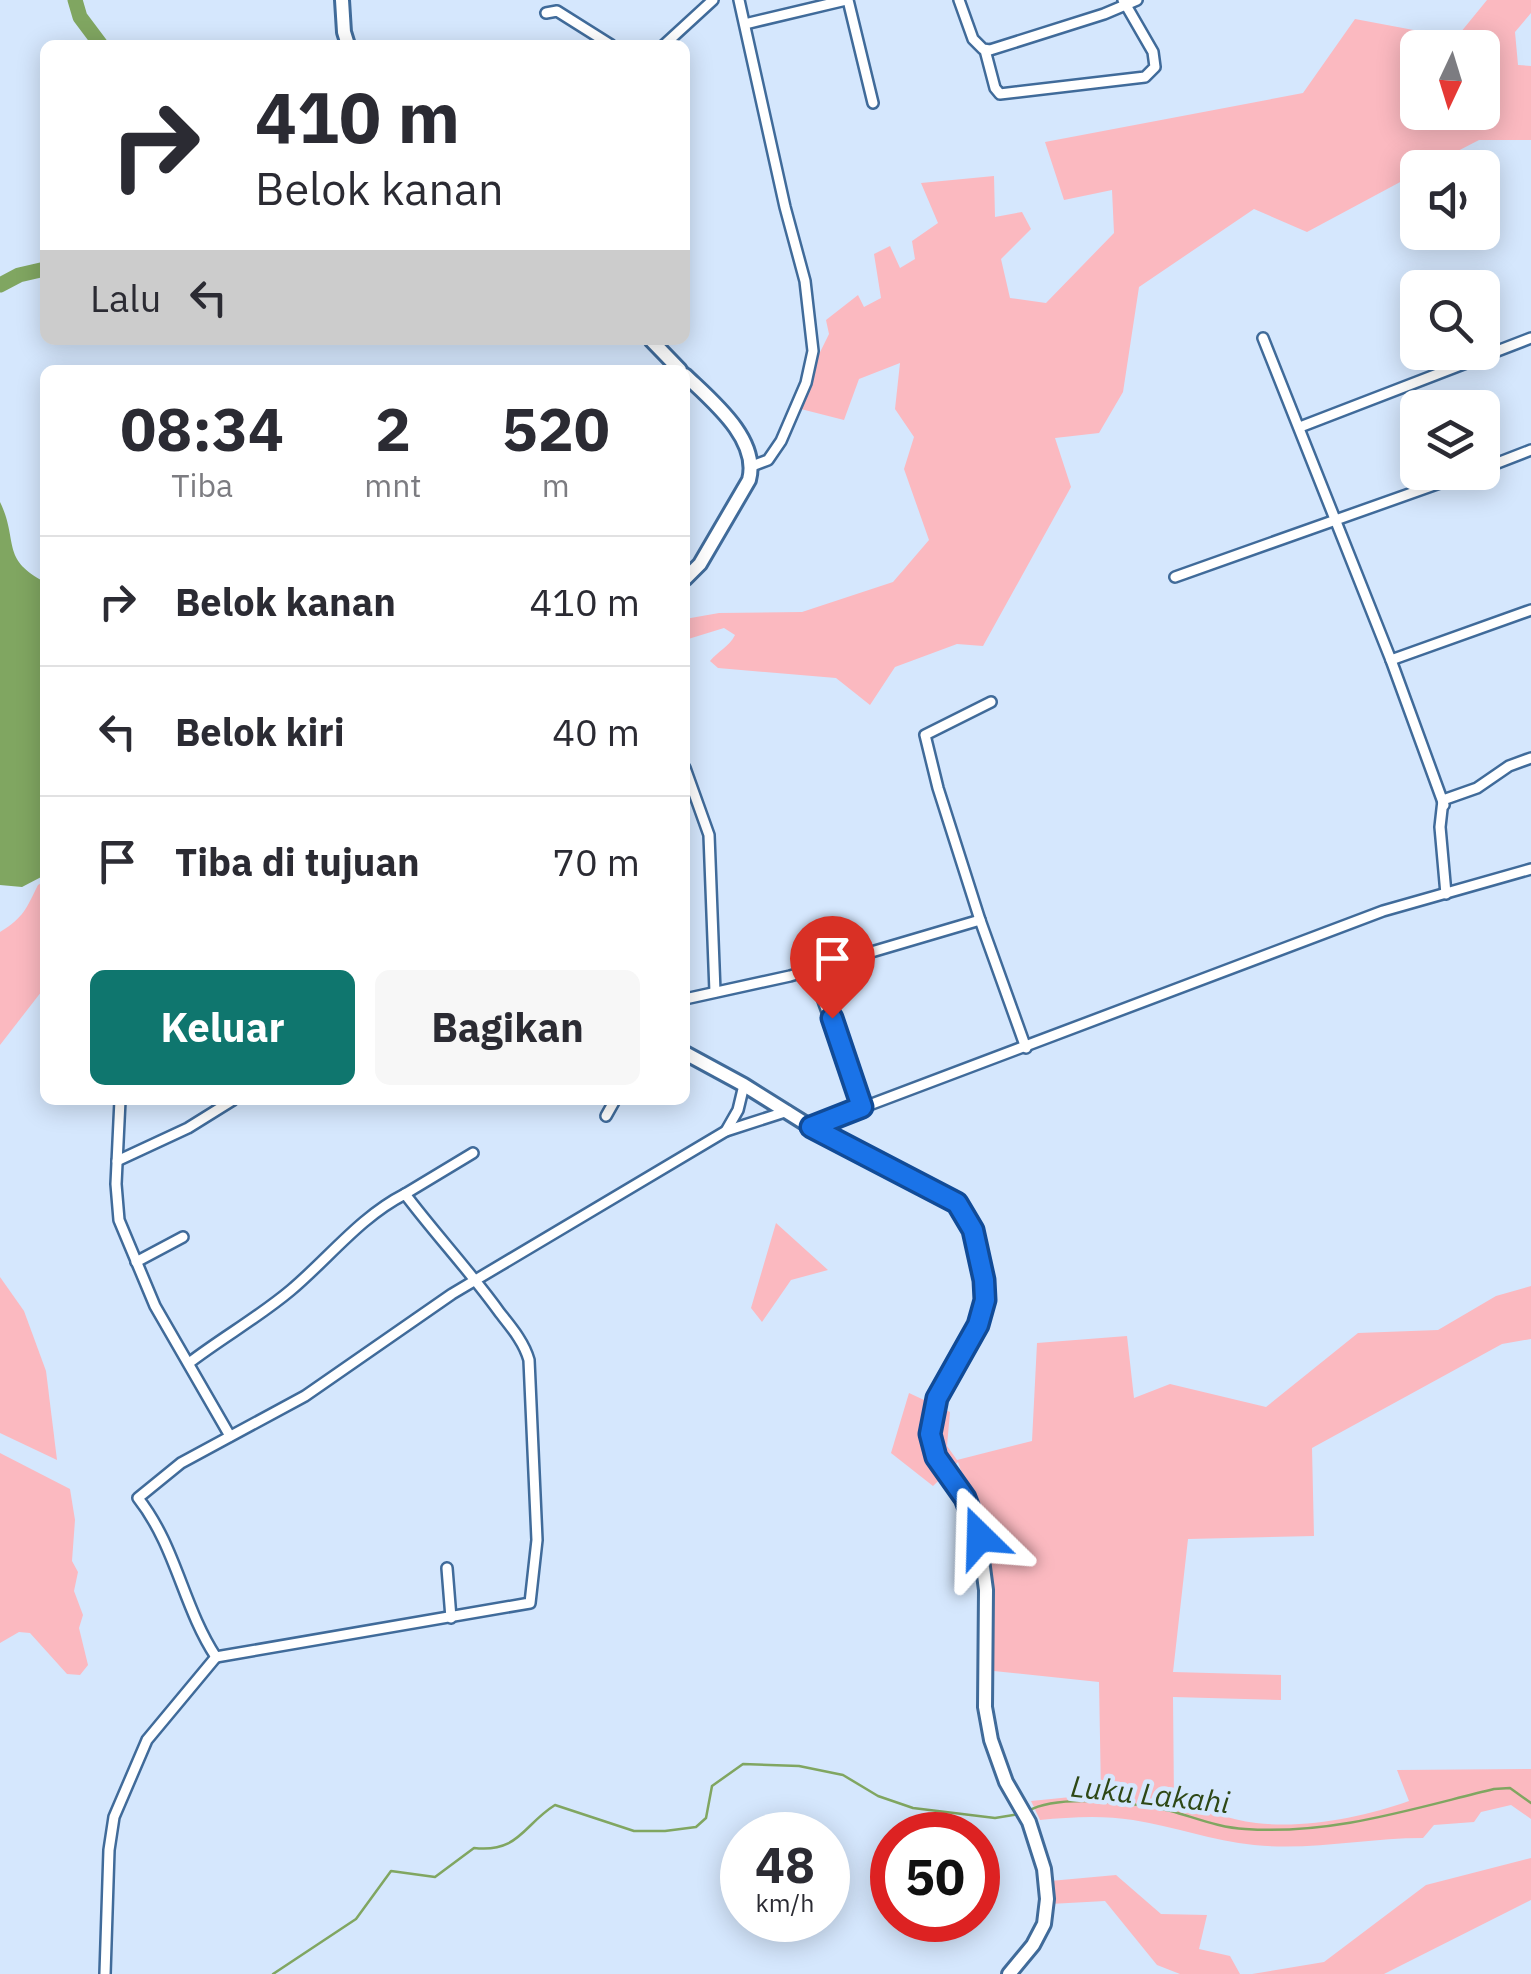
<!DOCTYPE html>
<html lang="id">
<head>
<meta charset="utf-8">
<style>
  :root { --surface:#fff; --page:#f7f7f7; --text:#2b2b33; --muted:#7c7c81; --line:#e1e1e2; --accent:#0f766e }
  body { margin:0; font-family:"IBM Plex Sans",sans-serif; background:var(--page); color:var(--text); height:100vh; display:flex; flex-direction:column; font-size:38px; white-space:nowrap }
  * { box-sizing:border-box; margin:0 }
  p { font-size:32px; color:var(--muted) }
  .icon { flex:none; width:55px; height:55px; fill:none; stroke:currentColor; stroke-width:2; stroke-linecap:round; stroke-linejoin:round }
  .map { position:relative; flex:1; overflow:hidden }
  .drawer { position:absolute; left:40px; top:365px; width:650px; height:740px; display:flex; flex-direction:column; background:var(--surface); border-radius:15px; box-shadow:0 5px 25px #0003 }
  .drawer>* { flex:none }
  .guide { position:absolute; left:40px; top:40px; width:650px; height:305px; border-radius:15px; box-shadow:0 5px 25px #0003; background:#fff; color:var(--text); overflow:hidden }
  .needle { width:65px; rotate:184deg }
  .tools { position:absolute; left:1400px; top:30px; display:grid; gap:20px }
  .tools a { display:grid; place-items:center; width:100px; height:100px; border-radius:15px; background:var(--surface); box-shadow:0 5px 25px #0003; font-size:50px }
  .speed { position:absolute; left:720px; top:1812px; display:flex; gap:20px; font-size:50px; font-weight:700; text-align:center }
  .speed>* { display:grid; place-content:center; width:130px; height:130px; border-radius:50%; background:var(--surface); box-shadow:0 5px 25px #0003; line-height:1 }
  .speed small { font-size:25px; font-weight:400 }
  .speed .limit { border:15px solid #d22; background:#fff; color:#111 }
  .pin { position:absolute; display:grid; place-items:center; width:85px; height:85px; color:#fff; margin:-102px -42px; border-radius:50% 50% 50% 0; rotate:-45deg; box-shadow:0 0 10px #0007 }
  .pin .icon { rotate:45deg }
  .me { position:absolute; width:110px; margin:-55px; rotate:338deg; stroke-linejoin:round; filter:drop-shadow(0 0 8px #0008) }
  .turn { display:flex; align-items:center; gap:35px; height:210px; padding:0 50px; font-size:45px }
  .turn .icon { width:130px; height:130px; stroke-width:2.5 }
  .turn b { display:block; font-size:70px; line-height:85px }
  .then { display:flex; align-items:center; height:95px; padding:0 50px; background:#0003; gap:20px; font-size:38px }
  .eta { display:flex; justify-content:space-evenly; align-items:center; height:170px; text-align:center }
  .eta b { font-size:60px; font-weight:700; line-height:70px }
  .action { display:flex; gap:20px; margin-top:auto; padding:20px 50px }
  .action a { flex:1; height:115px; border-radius:15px; background:var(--accent); color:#fff; font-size:40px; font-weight:700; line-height:115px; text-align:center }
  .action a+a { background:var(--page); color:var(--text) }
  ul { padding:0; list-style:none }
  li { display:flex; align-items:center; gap:30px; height:130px; padding:0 50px; border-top:2px solid var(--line) }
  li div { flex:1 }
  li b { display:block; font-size:38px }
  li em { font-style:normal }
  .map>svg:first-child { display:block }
  .green { fill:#fbb9c0; fill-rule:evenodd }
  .water { fill:#80a661 }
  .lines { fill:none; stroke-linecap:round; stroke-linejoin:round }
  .stream { stroke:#80a661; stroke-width:2.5 }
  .river { stroke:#80a661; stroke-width:15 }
  .street-casing { stroke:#406b9a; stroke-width:14 }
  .secondary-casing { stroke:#406b9a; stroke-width:18 }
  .street { stroke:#fff; stroke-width:9 }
  .secondary { stroke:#fff; stroke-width:12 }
  .route-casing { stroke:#114b97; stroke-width:25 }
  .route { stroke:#1a73e8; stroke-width:18 }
  .labels { text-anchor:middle; stroke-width:9; stroke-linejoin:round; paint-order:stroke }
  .water-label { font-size:30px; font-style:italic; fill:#2e4816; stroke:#d5e7fd }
</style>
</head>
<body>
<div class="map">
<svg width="1531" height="1974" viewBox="0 0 1531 1974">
  <rect width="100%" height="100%" fill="#d5e7fd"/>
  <g class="green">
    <path d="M1487,0h44v13l-16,19 3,33 13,1v74h-52l-52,27 -9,1 -1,5 -110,59 -53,-23 -115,78 -16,105 -24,41 -44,5 16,49 -88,159 -26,-2 -62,23 -25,38 -34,-27 -118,-10 -8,-7c8,-10 19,-14 25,-26l-11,-7 -39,12v-21l34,-6 83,-1 91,-30 36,-42 -25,-71 10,-32 -19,-28 5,-46 -41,16 -15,41 -51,-13 36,-73 -3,-14 32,-25 6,12 17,-9 -7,-44 16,-8 10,22 15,-9 -3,-18 26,-18 -17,-40 73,-7 1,41 27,-5 9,17 -30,30 9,39 36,5 68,-70 -2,-43 -48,10 -19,-58 258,-49 52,-74 101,19zM1418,48h64v64h-64z"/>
    <path d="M45,881v106l-45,58v-113c24,-15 26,-23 38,-47z"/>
    <polygon points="776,1223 828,1270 791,1280 762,1322 751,1308"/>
    <polygon points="0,1277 24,1311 46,1371 57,1460 0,1433"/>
    <path d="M1531,1286v53l-29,5 -190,104 2,88 -126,3 -15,133 108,3v25l-108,-3 1,104c26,7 55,19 82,22 49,6 108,-6 153,-22l-12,-31 134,-1v50l-20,-14 -30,7 -7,10 -40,3 -11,13c-56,0 -113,13 -169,7 -41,-4 -81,-19 -121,-25 -30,-5 -63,-3 -93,0l-9,-19 70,-7 -2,-112 -115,-12 2,-124 -28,-84 -25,24 -42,-33 18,-60 41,19 -3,34 10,14 75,-19 5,-98 90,-7 7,62 36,-14 96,23 92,-74 80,-3 58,-34z"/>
    <polygon points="0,1453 70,1489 75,1520 72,1561 78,1572 74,1591 83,1615 79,1628 88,1665 80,1675 67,1674 30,1633 19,1632 0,1643"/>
    <polygon points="1531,1858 1531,1900 1384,1974 1252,1974 1324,1962 1426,1885"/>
    <polygon points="1116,1875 1161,1914 1207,1915 1199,1949 1230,1956 1240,1974 1180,1974 1157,1965 1105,1901 1050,1904 1050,1881"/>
  </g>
  <path class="water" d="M0,502c19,39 0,57 45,80v293l-23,12 -22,-2z"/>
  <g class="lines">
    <g class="stream">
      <path d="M1028,1811c31,-18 107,-8 143,0 25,7 49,17 74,18 87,6 166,-20 249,-40l16,-1 21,15"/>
      <path d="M273,1974l83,-55 35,-48 44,6 39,-29c45,5 49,-23 81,-43l79,26h31l31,-4 10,-9 6,-32 31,-22 56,2 44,9 35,21 35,12 82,10 25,-4"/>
    </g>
    <g class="river">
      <polyline points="75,0 80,17 101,45"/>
      <polyline points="0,285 19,275 45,269"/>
    </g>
    <g class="street-casing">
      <g id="street">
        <polyline points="739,0 785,207 805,281 813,351 806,383 781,441 768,460 752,466"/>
        <polyline points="848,0 873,103"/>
        <polyline points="959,0 973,39 983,49 990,50 1104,14 1137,0"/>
        <polyline points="546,13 557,11 611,45"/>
        <polyline points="745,24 846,0"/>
        <polyline points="664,45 713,0"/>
        <polyline points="985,50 995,88 1000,94 1145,77 1155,67 1153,52 1123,0"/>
        <polyline points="1263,338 1391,660"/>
        <polyline points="1300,427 1531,338"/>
        <polyline points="1482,469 1531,450"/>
        <polyline points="1175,577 1471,472"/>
        <polyline points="685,768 709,835 715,992"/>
        <polyline points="1444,805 1391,660 1531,610"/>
        <polyline points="1446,894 1440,827 1443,800 1477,788 1509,766 1531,758"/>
        <polyline points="980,920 938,788 925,735 991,702"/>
        <polyline points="812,970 861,1107"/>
        <polyline points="685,999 790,976 980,920 1026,1048"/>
        <polyline points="120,1100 116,1184 119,1220 155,1306 230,1436"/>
        <polyline points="606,1116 615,1100"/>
        <polyline points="811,1127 1383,911 1531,869"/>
        <polyline points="726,1131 738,1110 744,1085"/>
        <polyline points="117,1161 188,1128 233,1100"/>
        <polyline points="405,1194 473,1153"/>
        <polyline points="136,1262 183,1237"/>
        <path d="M189,1363c34,-26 70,-46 102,-73 38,-32 69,-73 114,-96 30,40 65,77 95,119 11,14 24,29 29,47l8,180 -7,63 -314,54c-33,-50 -40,-111 -78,-159l43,-35 124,-67 147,-102 274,-163 62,-20"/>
        <polyline points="447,1568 451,1618"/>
        <polyline points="105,1974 109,1850 114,1817 147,1740 216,1657"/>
      </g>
    </g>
    <g class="secondary-casing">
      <g id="secondary">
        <polyline points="342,0 344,32 348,45"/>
        <polyline points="651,340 680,370"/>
        <path d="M685,375c26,25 75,64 64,105l-49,84 -15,15"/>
        <polyline points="685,1053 744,1085 811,1127 957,1203 973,1230 984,1279 983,1312 937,1397 930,1434 936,1457 965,1498 979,1537 986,1590 985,1707 991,1740 1006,1782 1029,1822 1044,1869 1047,1899 1044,1924 1033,1945 1009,1974"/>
      </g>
    </g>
    <use href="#street" class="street"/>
    <use href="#secondary" class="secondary"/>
  </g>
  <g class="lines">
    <g class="route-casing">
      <polyline id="route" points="832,1018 862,1107 811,1127 957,1203 973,1230 984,1280 985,1300 978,1325 937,1398 930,1434 936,1457 965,1498 980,1537"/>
    </g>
    <use href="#route" class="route"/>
  </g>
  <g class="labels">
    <g class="water-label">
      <text transform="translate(1150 1795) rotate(6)" y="10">Luku Lakahi</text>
    </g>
  </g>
</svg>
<div class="tools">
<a><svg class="needle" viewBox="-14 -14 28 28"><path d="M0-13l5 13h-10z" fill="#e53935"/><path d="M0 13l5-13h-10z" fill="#7c7c81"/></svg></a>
<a><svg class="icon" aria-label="sound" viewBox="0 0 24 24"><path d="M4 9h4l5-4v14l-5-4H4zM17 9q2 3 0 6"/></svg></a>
<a><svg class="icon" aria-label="search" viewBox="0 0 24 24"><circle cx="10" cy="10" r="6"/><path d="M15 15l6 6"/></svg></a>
<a><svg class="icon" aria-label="layers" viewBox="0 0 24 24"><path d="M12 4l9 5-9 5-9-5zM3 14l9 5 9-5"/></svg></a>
</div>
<div class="speed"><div>48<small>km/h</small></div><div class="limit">50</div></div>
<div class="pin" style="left:832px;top:1018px;background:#d93025"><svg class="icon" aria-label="arrive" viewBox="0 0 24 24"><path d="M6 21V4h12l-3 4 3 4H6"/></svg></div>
<svg class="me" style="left:980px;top:1537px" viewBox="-20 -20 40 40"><path d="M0-17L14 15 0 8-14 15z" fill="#1a73e8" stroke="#fff" stroke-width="4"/></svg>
<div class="guide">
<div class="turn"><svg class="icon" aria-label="right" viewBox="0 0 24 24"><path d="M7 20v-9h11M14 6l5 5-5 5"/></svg><div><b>410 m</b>Belok kanan</div></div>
<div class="then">Lalu<svg class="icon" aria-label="left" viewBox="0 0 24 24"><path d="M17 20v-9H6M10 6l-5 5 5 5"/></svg></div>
</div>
<section class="drawer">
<div class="eta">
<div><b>08:34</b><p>Tiba</p></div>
<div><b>2</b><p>mnt</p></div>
<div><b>520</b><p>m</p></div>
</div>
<ul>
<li><svg class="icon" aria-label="right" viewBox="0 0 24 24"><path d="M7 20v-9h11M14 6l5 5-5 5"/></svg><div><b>Belok kanan</b></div><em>410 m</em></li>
<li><svg class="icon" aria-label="left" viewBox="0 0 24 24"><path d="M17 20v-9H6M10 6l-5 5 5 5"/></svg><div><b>Belok kiri</b></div><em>40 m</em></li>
<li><svg class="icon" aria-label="arrive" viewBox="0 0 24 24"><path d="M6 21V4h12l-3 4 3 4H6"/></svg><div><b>Tiba di tujuan</b></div><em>70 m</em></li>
</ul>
<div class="action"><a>Keluar</a><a>Bagikan</a></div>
</section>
</div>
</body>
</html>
